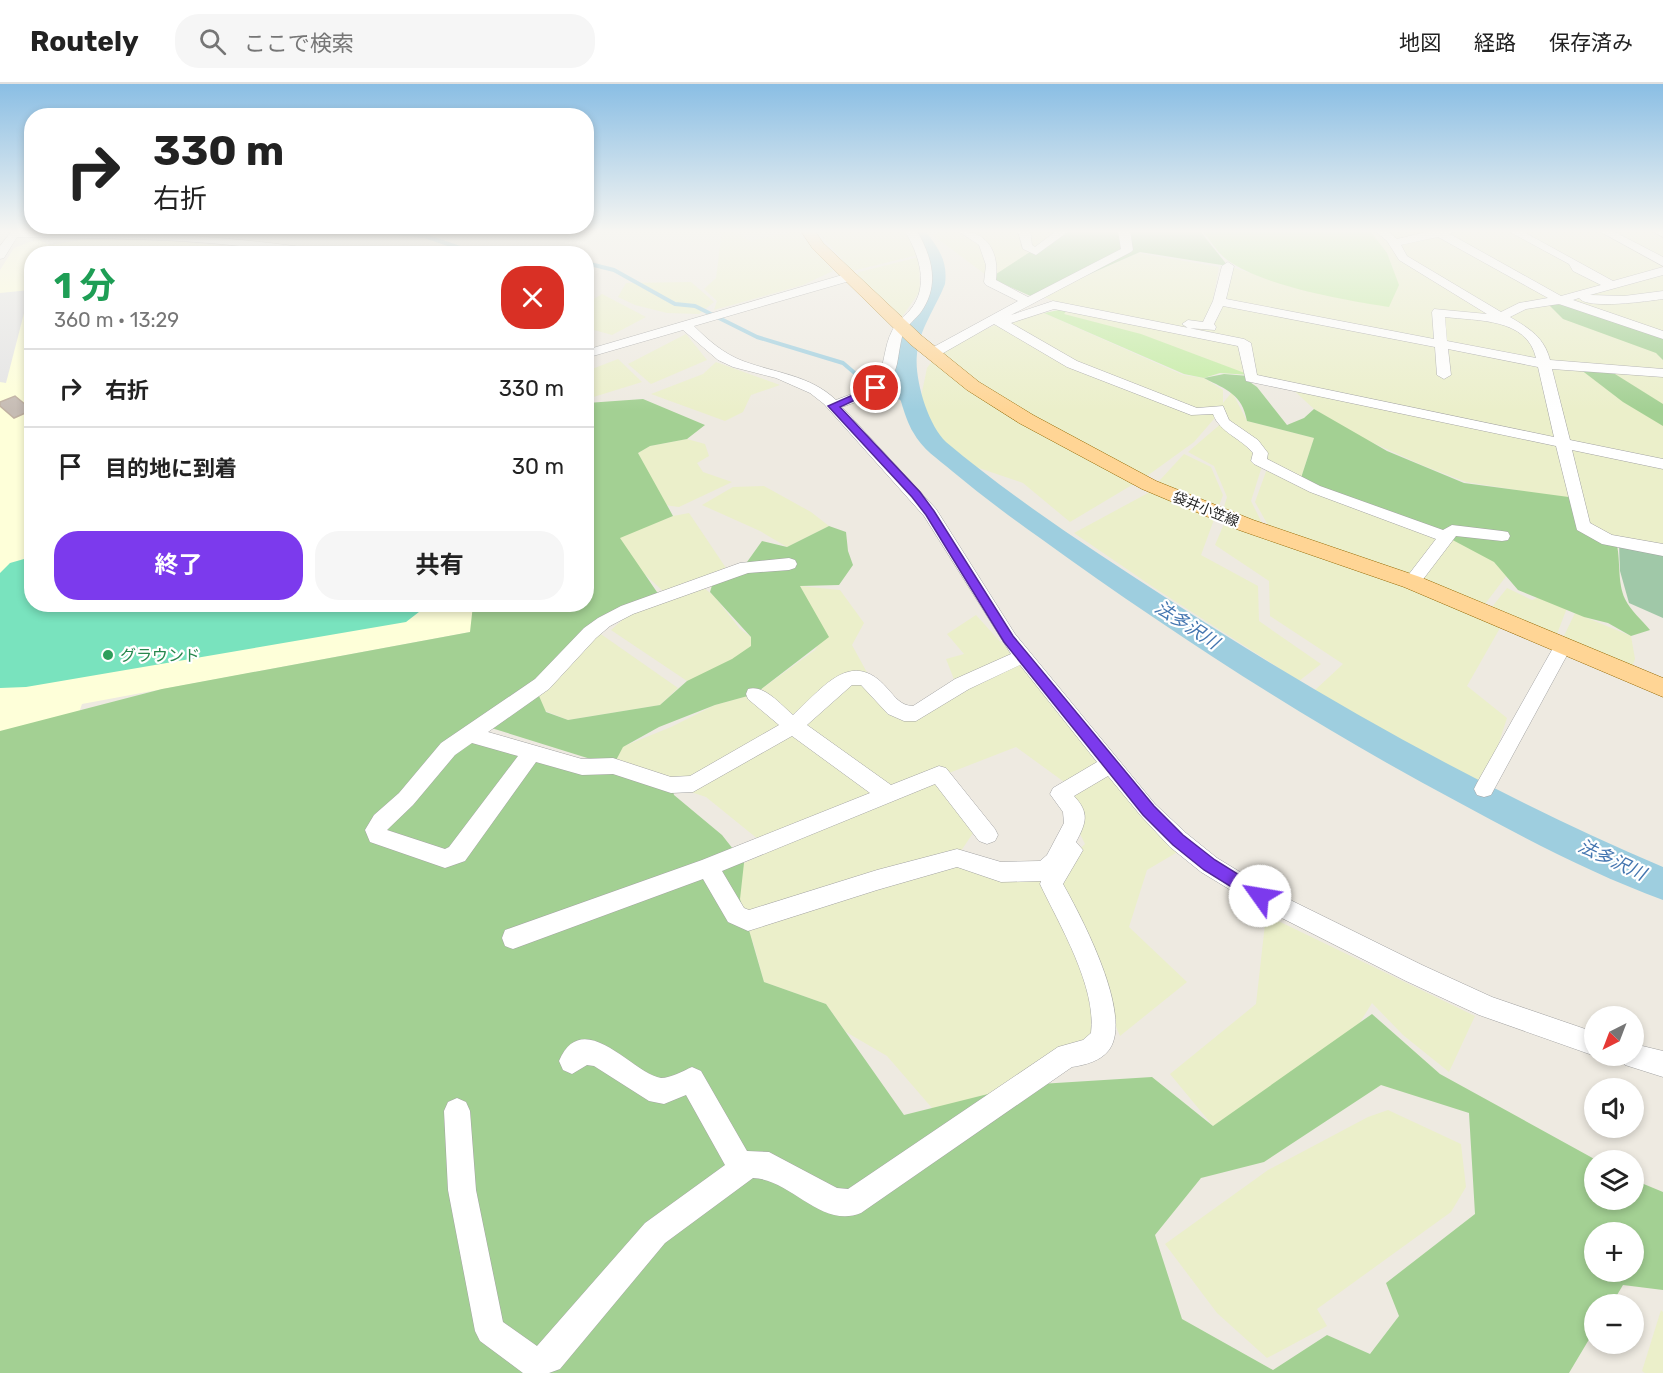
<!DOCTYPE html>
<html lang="ja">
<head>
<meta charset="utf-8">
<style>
  :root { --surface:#fff; --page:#f6f6f6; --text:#222; --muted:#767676; --line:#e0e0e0; --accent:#7c3aed }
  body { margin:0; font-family:Rubik,"Noto Sans JP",sans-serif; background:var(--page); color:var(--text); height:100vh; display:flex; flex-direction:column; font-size:22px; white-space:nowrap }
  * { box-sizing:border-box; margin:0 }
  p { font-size:20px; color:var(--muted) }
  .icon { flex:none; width:33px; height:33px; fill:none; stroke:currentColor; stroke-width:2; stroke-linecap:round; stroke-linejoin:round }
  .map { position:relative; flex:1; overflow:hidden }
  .sheet { position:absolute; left:24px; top:162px; width:570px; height:366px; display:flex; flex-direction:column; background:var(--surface); border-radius:24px; box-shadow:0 3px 9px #0003 }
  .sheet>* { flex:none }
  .hud { position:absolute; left:24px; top:24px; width:570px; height:126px; border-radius:24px; box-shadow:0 3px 9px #0003; background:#fff; color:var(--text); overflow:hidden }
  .needle { width:39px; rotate:222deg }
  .controls { position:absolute; left:1584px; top:922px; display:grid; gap:12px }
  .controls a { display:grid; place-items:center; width:60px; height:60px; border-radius:50%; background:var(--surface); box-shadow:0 3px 9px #0003; font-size:30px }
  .pin { position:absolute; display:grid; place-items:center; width:51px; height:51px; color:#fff; margin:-26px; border:3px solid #fff; border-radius:50%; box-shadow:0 2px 6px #0007 }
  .me { position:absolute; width:66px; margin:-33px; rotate:302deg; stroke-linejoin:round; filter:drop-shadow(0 0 4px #0008) }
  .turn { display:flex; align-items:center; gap:21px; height:126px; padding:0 30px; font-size:27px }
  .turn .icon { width:78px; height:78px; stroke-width:2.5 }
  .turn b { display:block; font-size:42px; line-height:51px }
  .round { display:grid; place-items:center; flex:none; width:63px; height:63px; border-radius:24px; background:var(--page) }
  .headline { display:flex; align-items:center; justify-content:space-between; height:102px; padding:0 30px }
  h1 { font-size:36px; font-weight:700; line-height:45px; color:#1e9e55 }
  .primary-button { display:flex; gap:12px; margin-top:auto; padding:12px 30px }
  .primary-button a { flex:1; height:69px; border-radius:24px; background:var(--accent); color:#fff; font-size:24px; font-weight:700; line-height:69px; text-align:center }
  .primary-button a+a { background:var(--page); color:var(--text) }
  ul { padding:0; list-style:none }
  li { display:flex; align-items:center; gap:18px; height:78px; padding:0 30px; border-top:2px solid var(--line) }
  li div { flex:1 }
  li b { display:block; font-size:22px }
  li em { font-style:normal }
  header { display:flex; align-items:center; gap:36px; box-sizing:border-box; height:84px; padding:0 30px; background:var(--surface); border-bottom:2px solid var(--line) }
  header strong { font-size:28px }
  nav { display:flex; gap:33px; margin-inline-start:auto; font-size:21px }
  .search { width:420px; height:54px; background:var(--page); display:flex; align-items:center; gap:15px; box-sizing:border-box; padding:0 21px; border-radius:24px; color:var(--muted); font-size:22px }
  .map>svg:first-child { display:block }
  .education { fill:#feffd9 }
  .farmland { fill:#ebefca; fill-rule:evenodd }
  .grass { fill:#c4eca3 }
  .forest { fill:#a3d093; fill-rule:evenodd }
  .cemetery { fill:#a0c8a8 }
  .pitch { fill:#79e3be }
  .parking { fill:#e4e4e4 }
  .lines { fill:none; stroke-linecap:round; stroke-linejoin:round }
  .stream { stroke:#9ecedf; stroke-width:4 }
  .river { fill:#9ecedf; fill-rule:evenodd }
  .building { fill:#c6bcb4; stroke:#c0b1a2; stroke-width:1.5 }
  .minor-casing { stroke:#a3a3a3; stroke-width:1 }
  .major-casing { stroke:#946800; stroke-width:1 }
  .minor { fill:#fff; fill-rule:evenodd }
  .major { fill:#ffd595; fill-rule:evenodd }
  .route { fill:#7c3aed; stroke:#51269a; stroke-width:1.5 }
  .leisure-dot { fill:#2e9e5b; stroke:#fff; stroke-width:2 }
  .labels { text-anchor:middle; stroke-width:4.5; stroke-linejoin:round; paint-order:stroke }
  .far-street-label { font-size:14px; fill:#1c1c1c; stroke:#fff }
  .leisure-label { font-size:16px; fill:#27864d; stroke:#fff; text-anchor:start }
  .water-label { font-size:18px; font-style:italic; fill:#4476b0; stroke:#fff }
</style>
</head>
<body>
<header>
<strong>Routely</strong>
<div class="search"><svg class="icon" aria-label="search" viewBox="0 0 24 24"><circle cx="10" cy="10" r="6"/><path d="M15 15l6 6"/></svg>ここで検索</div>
<nav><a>地図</a><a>経路</a><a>保存済み</a></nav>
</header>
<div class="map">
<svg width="1663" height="1289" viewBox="0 0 1663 1289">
  <rect width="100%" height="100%" fill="#eeeae1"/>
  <polygon class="education" points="37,155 50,161 86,155 174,157 291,169 32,170 32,520 489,521 470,548 82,620 53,704 0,768 0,186 14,164"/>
  <g class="farmland">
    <polygon points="722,147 735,147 749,157 797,147 833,187 803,201 714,226 717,217 704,205 716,194"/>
    <polygon points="817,147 910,147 918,171 852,187"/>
    <polygon points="938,147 1075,147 990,194 934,152"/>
    <polygon points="1364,147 1663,147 1663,468 1595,450 1517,406 1466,398 1422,381 1360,353 1314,325 1289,302 1265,297 1142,251 1063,230 1072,225 1041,212 1138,169 1219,183 1209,237 1228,182 1254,190"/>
    <polygon points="919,173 920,207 902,233 857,191 859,188"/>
    <polygon points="691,198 714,218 699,230 667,229 635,221 618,213 626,199"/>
    <polygon points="602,210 646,233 612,251 587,244 587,219"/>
    <polygon points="1044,229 1183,291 1204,294 1223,306 1223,319 1232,308 1247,337 1314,354 1300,397 1439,454 1411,492 1269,443 1255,418 1268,382 1263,379 1251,417 1263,441 1223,426 1227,413 1214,382 1188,368 1223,338 1220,328 1194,358 1147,392 1070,438 1023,399 976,383 935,361 921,313 927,284 941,265 1000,239"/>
    <polygon points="686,250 707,276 651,300 628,280"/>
    <polygon points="618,275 642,298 587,315 587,287"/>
    <polygon points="716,278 780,301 751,311 743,328 725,337 651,310 703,290"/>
    <polygon points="687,355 705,360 709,372 697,379 703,388 732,398 679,423 664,421 638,369 650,362"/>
    <polygon points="1184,370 1211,383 1223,411 1201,471 1258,502 1259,537 1321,580 1299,597 1153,503 1074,449 1148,409"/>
    <polygon points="764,402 811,428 829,442 787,463 760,447 702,421 733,403"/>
    <polygon points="689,429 726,484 663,507 628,475 619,453 673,432"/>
    <polygon points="1227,433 1504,537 1467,602 1507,634 1484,705 1314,607 1343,580 1270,532 1269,497 1215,461"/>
    <polygon points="1450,454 1492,476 1507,491 1485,520 1420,496"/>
    <polygon points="699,500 714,512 740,545 751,553 752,567 736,584 687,597 611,546 638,522"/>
    <path d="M800,502l40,4 24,33 -12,22 24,44 20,22 31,-4 30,-20 -11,-28 18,-5 -17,-20 29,-19 130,144 -2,9 82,79 -39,23 -18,57 58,55 -67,54 -32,-74 18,66 -157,109 -17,-29 -45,-52 -41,-24 -20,-28 -62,-22 -11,-40 -27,-45 18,-34 136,-62 -116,43 -58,-47 -93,-31 9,-19 49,-20 44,-22 40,-11 60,-44 10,-15zM1016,663l55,40 -11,7 25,50 -21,20 -33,8 -74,-15 22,-33 -48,-44z"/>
    <polygon points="1507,504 1532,516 1539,513 1567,524 1557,550 1492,523"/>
    <polygon points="1575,529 1631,552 1635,575 1632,583 1563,554"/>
    <polygon points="595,546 678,604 660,621 568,636 538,624 536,605"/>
    <polygon points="1266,831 1475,932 1449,988 1403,951 1372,919 1354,948 1213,1042 1170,990 1256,920"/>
    <polygon points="1388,1026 1461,1060 1466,1103 1451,1128 1317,1225 1327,1242 1267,1274 1217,1229 1165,1160 1268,1086 1368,1033"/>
    <polygon points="1661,1226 1663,1228 1663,1289 1645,1289 1642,1287"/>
  </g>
  <g class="grass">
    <path d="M1202,147h168l17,22 12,32 -10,22c-45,-7 -127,-21 -163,-48 -9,-7 -16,-19 -24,-28z"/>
    <polygon points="1069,224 1064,230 1141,250 1250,291 1220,289 1204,294 1184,290 1044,229"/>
  </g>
  <g class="forest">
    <polygon points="1062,147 1200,147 1228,182 1140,168 1035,214 990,194"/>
    <polygon points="1546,218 1588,226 1663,251 1663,276 1656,269 1563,235"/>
    <polygon points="1576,282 1607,285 1663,320 1663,342 1623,318"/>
    <path d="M1224,290l25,2 -2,4 10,7 30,38 17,-7 10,-9 73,42 77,32 112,15 7,28 33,15c5,18 1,41 9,58 5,11 17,21 25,31l-19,6 -23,-13 -24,-6 -66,-27 -24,-28 -47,-25 -147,-56 14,-43 -67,-17c-5,-27 -20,-31 -43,-43z"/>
    <path d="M643,315l62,26 -18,14 -37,7 -12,7 35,63 -53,22 41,60 -57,24 -68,67 10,23 22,8 92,-15 27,-24 45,-22 19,-13v-9l-41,-45 4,-13 33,-17 15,-21 25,6 42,-21 17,6 2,19 5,14 -14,20 -39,1 29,51 -74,57 -40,11 -56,22 -36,20 -10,19 -128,-40 -13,8 199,51 3,10 48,40 22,28 -4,36 24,83 62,22 78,111 120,-30 128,-8 61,49 159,-112 68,60 158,87h-4v39h40v-20l29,12v98l-40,-5 -12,20h-17v26l-25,42h-1569v-642l162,-42 308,-57 3,-27 113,-1 1,-201zM1381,1001l88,28 6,101 -89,69 13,33 -29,38 -43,-19 -54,35 -91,-51 -27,-84 46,-57 63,-16zM1594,1149h40v39h-40z"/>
  </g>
  <polygon class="cemetery" points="1619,460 1663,468 1663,534 1629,519 1620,487"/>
  <polygon class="pitch" points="31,473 32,520 428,521 406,538 26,603 0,604 0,489 10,479"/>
  <polygon class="parking" points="30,206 6,299 0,298 0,209"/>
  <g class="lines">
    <g class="stream">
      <polyline points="378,147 425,152 474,169 508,170"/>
      <polyline points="586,179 614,186 675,220 695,222 757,253 843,279 857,291 874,298 914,322"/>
    </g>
    <path class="river" d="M906,147h19c14,17 23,31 20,53 -9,23 -26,46 -28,70 -3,25 11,71 29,88 69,58 146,108 222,157 159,102 321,194 495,268v33c-71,-26 -139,-62 -205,-98 -145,-77 -284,-167 -418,-264 -30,-21 -59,-43 -88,-67 -14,-12 -30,-22 -39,-39 -10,-17 -22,-61 -17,-80 7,-30 40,-62 29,-94 -4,-10 -13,-18 -19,-27z"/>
  </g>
  <polygon class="building" points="15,312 32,326 14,334 0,322 0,318"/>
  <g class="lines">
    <g class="minor-casing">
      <g id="minor">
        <path d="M12,147c106,0 210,3 315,20l5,3c-41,0 -82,-8 -123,-11 -64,-5 -128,-5 -192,-6l-13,21 -4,1v-13z"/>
        <path d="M905,147h12c15,26 23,54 4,81 -5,7 -14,13 -18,21 -3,10 -4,21 -6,31 -7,28 -30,34 -55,43l94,102 79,125 140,170 31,29 31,25 51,31 154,76 70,32 102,35 1,24 -116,-41 -73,-34 -154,-78 -51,-31 -31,-25 -29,-31 -33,-40 -34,20c16,17 12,27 2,46l7,8 -20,34c18,32 71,132 46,166 -8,11 -24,15 -37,17l-211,146c-40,16 -70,-34 -108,-35l-88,65 -105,126 -11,4h-26l-43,-32 -5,-10 -27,-141 -4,-79 4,-9 9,-4 9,4 4,9 6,79 27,132 34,24 108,-123 80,-58 -39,-70 -22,9 -15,-3 -55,-35 -7,-1 -15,9 -9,-4 -4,-9c24,-56 75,14 102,17 10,0 22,-7 31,-11l9,4 46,80 22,1 68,36 11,1 210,-142 25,-7 8,-7c6,-46 -32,-109 -51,-149l1,-3 -40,1 -44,-15 -80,23 -129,41 -20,-9 -25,-43 -190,70 -8,-3 -3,-8 3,-8 197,-70 168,-67 -78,-57 -99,56 -22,1 -58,-19 -31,1 -46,-13 -71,99 -20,7 -75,-26 -5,-12 9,-15 25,-22 42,-50 94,-64 49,-51 14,-10 23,-12 119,-43 49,-5 6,2 2,4 -2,4 -6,2 -41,3 -115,41 -23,12 -14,12 -47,51 -61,43 94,27 31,-1 58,19 19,-1 89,-51 -31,-26 -2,-5 2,-5c16,-5 33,16 45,26 29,-26 58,-68 94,-27 8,9 14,18 26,18l42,-27 56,-25 -87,-138 -100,-112 -14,-11 -34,-15 -43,-11 -15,-7 -35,-30 -97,28v-8l263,-77 4,1v6l-159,46c14,14 30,28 49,35 32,12 67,14 93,39l26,-10 15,-10c8,-16 7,-34 15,-49 4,-9 12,-14 18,-21 20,-24 9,-55 -5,-79zM1020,581l77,97 -44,26 -3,6 13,18 1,11 -17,32 -7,6 -39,1 -44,-13 -80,21 -128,40 -5,-2 -22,-37 213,-87 44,57 8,3 8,-3 3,-6 -3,-6 -49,-61 -7,-2 -48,19 -84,-60 45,-40h9l27,29 16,7h12l53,-32zM472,659l46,13 -69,91 -4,2 -58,-19 26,-25 42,-50z"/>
        <path d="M958,147c31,0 41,22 38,49l32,17 93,-48 -3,-18h12l3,19 -2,2 -120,63 42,-14 191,38 7,4 6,32 297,62 -16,-70 -90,-18 3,26 -7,4 -7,-4 -2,-28 -212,-41 -9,18 2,3 -1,3 -27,-2 -6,-4 6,-4 15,2 10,-21 9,-35 6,-4 6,4 -8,33 208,40 -2,-27 2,-3 53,5 -88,-54 -12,-19 -12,-10h13l9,8 33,-8h25l-5,3 111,62 40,-11 -28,-14 -4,-7 -61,-33h14l91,50 50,-14v8l-73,20 34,1 39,-5v8c-15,2 -76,11 -84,-1l-6,2 90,31v8l-104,-35 -33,5 -16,8c20,12 34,20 40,43l113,9v8l-111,-8 18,71 93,19v10l-91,-19 18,73 22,12 51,9v12l-61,-12 -25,-14 -21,-84 -310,-65 -8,-35 -184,-37 -43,14 66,38 120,47 26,-2 6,14 29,20 10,13 -1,6 53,27 123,44 9,-5 50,6 6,1 2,4 -2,4 -6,1 -46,-5 -38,50h-12l-3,-4 3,-4 30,-39 -126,-47 -56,-28 -3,-3 2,-8c-12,-15 -33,-20 -40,-39l-22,1 -124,-48 -73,-43 -56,32h-10l-2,-3 2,-3 90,-49 -32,-16 -2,-3 2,-17 -7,-20zM1438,153l110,61 -29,5 -18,9 -94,-56 -6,-11zM1445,233c33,4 82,1 91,41l-89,-17z"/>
        <polygon points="1018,147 1030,147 1032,161 1035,163 1056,147 1069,147 1036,171 1023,165"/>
        <polygon points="1599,147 1613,147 1663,173 1663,182"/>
        <polygon points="1652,147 1663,147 1663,153"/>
        <polygon points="1563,555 1569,557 1572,562 1491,711 1484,713 1477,711 1474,705 1477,699 1557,557"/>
        <polygon points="1634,960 1663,967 1663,993 1625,981 1622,972 1634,972"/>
      </g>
    </g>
    <g class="major-casing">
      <polygon id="major" points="801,147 815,147 823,159 922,252 979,298 1033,331 1156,397 1253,436 1420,493 1663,594 1663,613 1404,503 1239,446 1142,405 1019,339 967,306 910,260 813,165"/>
    </g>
    <use href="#minor" class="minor"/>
    <use href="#major" class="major"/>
  </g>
  <linearGradient id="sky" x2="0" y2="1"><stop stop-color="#8abee4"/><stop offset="0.45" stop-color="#f7f6f2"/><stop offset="1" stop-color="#f7f6f2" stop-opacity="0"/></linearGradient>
  <rect width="1663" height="327" fill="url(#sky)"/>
  <polygon class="route" points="873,302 881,304 840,323 920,408 934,427 1013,552 1154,722 1183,751 1215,776 1265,807 1268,812 1265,817 1260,819 1254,817 1204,786 1173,761 1143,731 1004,558 926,431 912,413 828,322"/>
  <circle class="leisure-dot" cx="108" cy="571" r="6"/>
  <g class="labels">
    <g class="far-street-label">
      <text transform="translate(1206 425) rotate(22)" y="5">袋井小笠線</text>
    </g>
    <g class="leisure-label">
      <text x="120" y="577">グラウンド</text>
    </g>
    <g class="water-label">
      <text transform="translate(1187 541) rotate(33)" y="6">法多沢川</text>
      <text transform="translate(1612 776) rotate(25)" y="6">法多沢川</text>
    </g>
  </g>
</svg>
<div class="controls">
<a><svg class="needle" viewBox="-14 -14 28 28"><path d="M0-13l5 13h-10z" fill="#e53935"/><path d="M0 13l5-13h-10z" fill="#767676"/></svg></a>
<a><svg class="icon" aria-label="sound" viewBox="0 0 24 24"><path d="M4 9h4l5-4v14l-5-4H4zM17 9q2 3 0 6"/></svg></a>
<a><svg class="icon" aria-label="layers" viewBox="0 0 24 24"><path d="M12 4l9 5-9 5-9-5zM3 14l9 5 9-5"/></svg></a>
<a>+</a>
<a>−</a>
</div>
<div class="pin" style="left:876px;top:304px;background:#d93025"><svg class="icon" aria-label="arrive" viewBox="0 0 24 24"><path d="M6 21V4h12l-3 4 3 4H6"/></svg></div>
<svg class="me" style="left:1260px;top:812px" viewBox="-20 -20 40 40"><circle r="19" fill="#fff"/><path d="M0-13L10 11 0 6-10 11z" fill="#7c3aed"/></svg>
<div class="hud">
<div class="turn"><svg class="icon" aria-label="right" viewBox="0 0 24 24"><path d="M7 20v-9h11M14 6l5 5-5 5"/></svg><div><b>330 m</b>右折</div></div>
</div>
<section class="sheet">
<div class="headline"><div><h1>1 分</h1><p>360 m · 13:29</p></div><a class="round" style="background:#d93025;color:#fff"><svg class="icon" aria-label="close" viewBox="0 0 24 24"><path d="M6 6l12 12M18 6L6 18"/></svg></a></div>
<ul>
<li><svg class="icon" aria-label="right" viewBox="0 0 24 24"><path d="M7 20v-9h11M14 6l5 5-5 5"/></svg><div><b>右折</b></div><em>330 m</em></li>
<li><svg class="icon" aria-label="arrive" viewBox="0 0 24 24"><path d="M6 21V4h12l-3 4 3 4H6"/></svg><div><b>目的地に到着</b></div><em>30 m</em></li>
</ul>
<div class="primary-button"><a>終了</a><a>共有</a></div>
</section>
</div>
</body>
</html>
